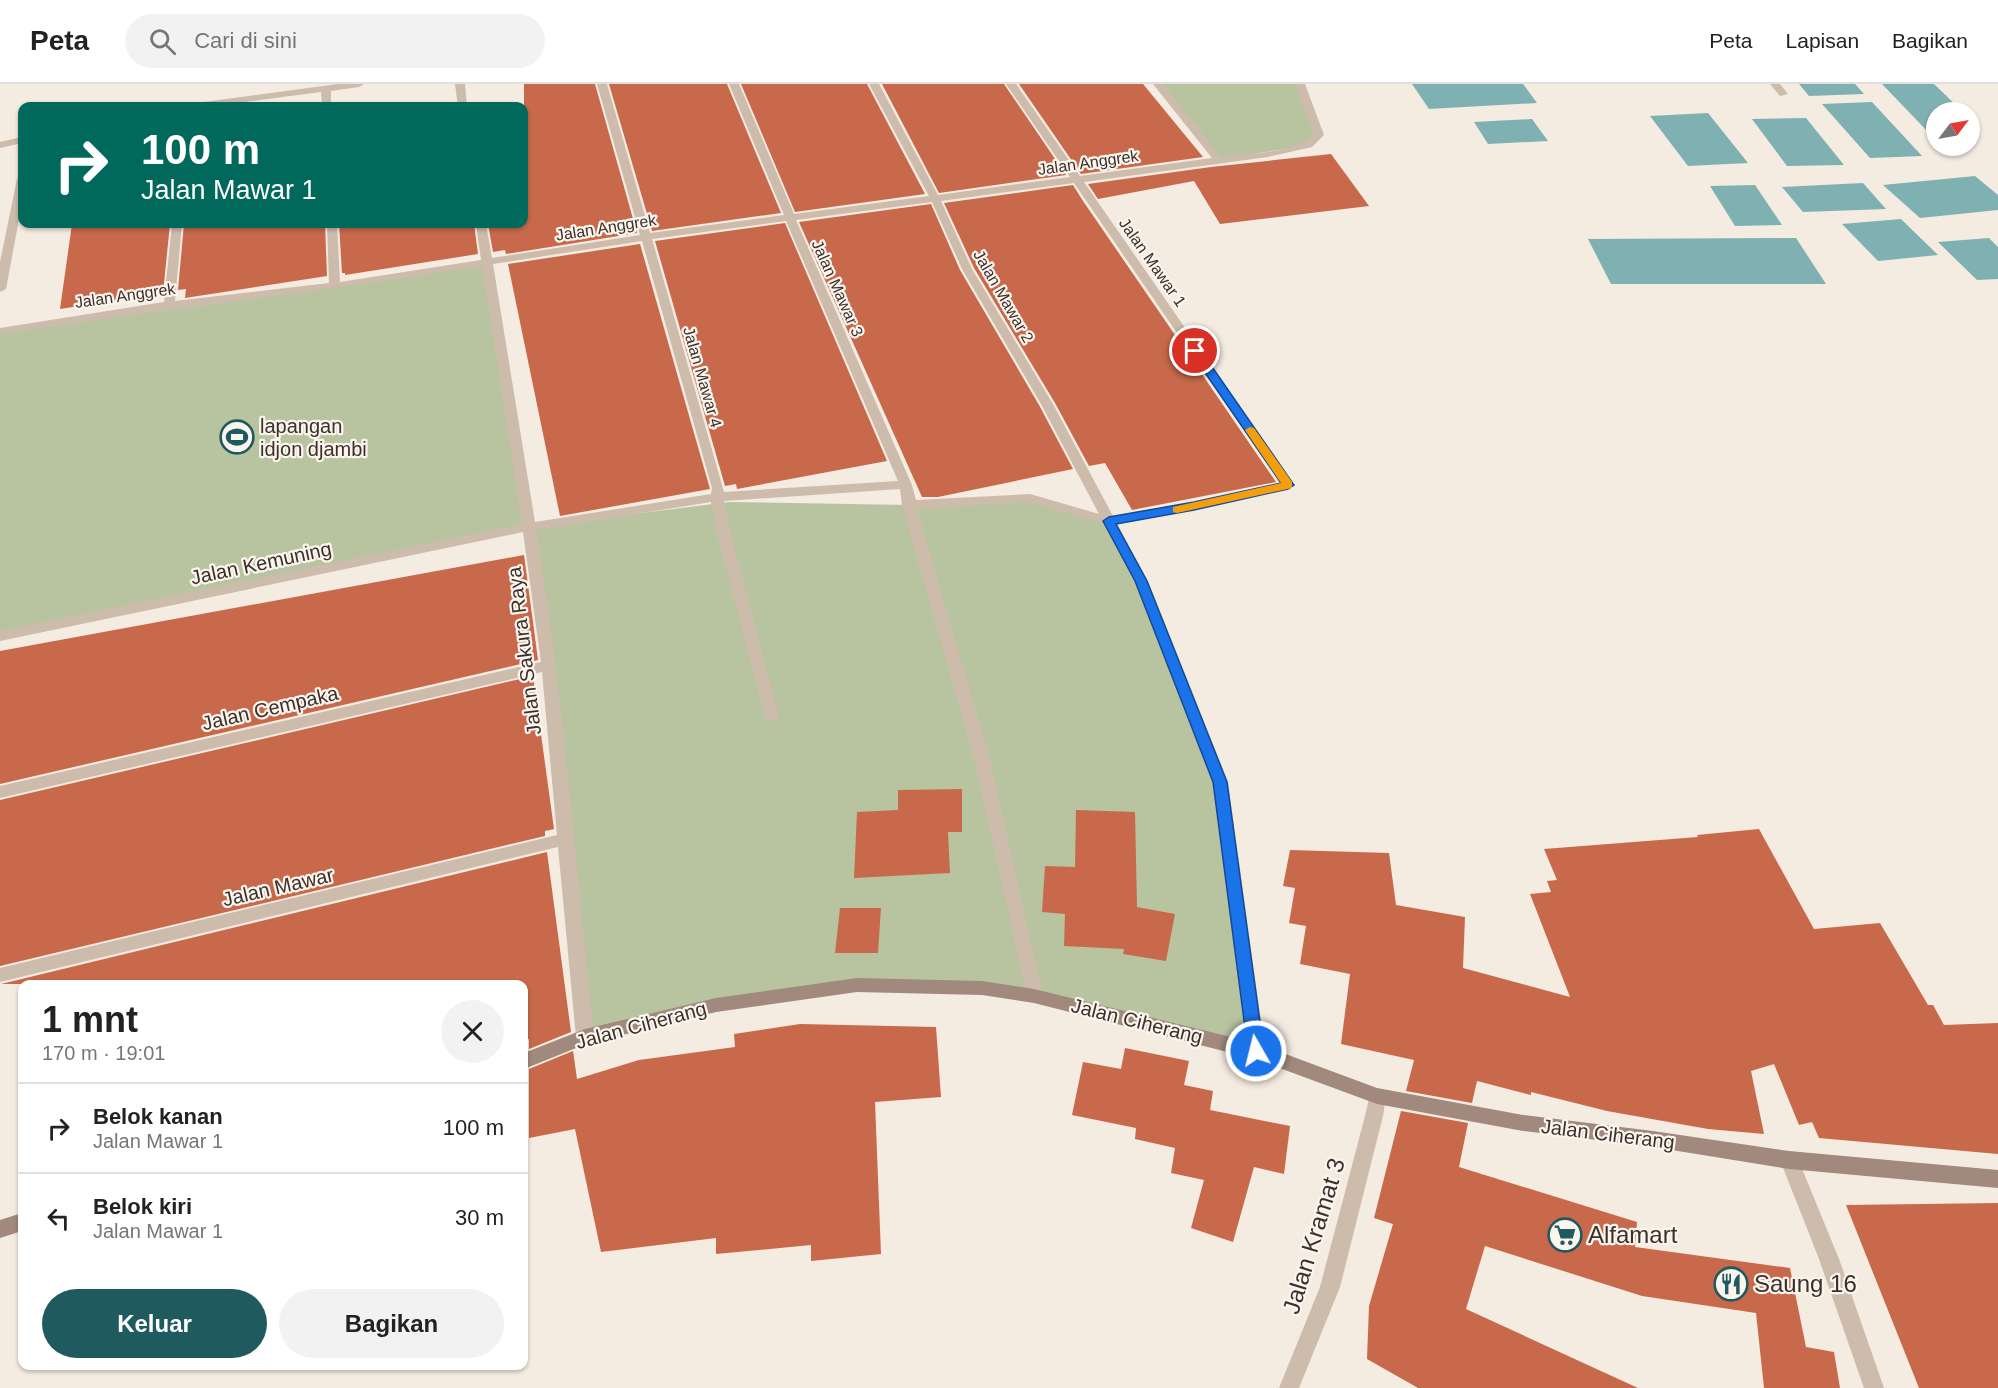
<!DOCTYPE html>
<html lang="id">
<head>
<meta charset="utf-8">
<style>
  :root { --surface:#fff; --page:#f2f2f2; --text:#222; --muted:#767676; --line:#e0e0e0; --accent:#1f5a5e }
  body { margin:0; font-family:Helvetica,sans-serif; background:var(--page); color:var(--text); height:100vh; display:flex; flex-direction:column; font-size:22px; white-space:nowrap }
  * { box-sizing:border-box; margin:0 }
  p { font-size:20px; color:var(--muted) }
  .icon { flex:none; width:33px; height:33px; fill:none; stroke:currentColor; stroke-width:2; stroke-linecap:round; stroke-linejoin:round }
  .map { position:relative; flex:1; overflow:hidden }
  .drawer { position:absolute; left:18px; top:896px; width:510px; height:390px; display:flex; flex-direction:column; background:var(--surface); border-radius:12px; box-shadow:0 2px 4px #0004 }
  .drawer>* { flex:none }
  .hud { position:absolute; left:18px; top:18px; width:510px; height:126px; border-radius:12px; box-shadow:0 2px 4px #0004; background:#00695c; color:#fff; overflow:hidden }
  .needle { width:39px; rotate:58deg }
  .fabs { position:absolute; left:1926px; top:18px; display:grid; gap:12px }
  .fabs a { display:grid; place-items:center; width:54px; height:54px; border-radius:50%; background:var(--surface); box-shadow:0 2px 4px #0004; font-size:30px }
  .pin { position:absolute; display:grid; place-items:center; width:51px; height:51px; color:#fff; margin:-26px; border:3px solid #fff; border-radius:50%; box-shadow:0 2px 6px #0007 }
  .me { position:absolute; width:66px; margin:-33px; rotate:352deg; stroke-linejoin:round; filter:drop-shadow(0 0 4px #0008) }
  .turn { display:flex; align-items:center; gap:21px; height:126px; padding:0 24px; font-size:27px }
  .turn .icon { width:78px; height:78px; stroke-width:2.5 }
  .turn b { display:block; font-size:42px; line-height:51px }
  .round { display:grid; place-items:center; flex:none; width:63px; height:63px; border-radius:32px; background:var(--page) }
  .headline { display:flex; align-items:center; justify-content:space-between; height:102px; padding:0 24px }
  h1 { font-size:36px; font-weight:700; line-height:45px }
  .button { display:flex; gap:12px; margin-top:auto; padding:12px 24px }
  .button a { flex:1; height:69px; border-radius:36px; background:var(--accent); color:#fff; font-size:24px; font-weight:700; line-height:69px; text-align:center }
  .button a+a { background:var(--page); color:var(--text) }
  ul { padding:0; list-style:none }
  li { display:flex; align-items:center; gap:18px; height:90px; padding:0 24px; border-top:2px solid var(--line) }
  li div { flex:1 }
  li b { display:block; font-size:22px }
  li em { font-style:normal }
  header { display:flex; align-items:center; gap:36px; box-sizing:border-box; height:84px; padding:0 30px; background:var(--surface); border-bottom:2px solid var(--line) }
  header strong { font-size:28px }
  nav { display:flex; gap:33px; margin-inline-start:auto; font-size:21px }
  .search { width:420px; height:54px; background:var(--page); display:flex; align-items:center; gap:15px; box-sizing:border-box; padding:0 21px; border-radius:33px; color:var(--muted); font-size:22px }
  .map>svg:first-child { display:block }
  .green { fill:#b8c4a0 }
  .water { fill:#7fb0b2 }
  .building { fill:#c8694b }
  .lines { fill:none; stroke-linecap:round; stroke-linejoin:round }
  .street { fill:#cdbbac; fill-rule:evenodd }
  .secondary { fill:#a18a7d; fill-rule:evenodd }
  .route { fill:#1a73e8; stroke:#114b97; stroke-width:1.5 }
  .slow { fill:#f59e0b }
  .labels { text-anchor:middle; stroke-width:4.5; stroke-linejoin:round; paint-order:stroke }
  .far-street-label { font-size:16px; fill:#3b302b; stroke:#fbf5ee }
  .poi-label { font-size:20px; fill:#3b302b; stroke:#fbf5ee; text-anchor:start }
  .street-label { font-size:20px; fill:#3b302b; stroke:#fbf5ee }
  .near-poi-label { font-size:24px; fill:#3b302b; stroke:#fbf5ee; text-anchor:start }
  .near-street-label { font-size:24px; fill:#3b302b; stroke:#fbf5ee }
</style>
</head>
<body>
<header>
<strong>Peta</strong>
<div class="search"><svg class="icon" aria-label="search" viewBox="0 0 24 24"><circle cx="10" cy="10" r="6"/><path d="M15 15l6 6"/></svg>Cari di sini</div>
<nav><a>Peta</a><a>Lapisan</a><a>Bagikan</a></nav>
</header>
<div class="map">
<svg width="1998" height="1304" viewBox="0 0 1998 1304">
  <rect width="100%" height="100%" fill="#f4ebe1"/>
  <g class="green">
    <polygon points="1158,0 1300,0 1319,51 1308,61 1218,76"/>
    <polygon points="487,179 530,443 729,418 909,421 1030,414 1109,437 1220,698 1256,967 1034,912 857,901 585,953 529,444 0,552 0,247"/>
  </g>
  <g class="water">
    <polygon points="1412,0 1523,0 1537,19 1429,25"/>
    <polygon points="1799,0 1855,0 1864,10 1809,12"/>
    <polygon points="1882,0 1934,0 1963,28 1936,28 1936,50 1930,50"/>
    <polygon points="1872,18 1922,72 1870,74 1822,20"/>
    <polygon points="1708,29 1748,79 1688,82 1650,32"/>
    <polygon points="1806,34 1844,81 1787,82 1752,35"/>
    <polygon points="1532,35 1548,57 1488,60 1474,38"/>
    <polygon points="1975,92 1998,111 1998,126 1920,134 1883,101"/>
    <polygon points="1863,99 1886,125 1803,128 1782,103"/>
    <polygon points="1755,101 1782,141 1735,142 1710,102"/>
    <polygon points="1901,135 1938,171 1878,177 1842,140"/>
    <polygon points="1796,154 1826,200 1611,200 1588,155"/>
    <polygon points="1989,154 1998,163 1998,195 1977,196 1938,158"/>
  </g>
  <g class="building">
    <polygon points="524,0 595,0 637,149 506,170 505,166 493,168 488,140 524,140"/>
    <polygon points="609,0 727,0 781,129 652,147"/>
    <polygon points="741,0 867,0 925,110 795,128"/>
    <polygon points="882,0 1004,0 1066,91 939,109"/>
    <polygon points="1019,0 1143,0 1203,73 1081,90"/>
    <polygon points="1331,70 1369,122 1220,140 1194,97 1098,115 1088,100 1211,83"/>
    <polygon points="1073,101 1083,117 1276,398 1132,426 1105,379 1089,382 1055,319 974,184 944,119"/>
    <polygon points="931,120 960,186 1039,321 1073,385 938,413 922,413 799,138"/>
    <polygon points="785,139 887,377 737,405 736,400 725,402 655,157"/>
    <polygon points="72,140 170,140 163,209 60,225"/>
    <polygon points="184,140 325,140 327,192 185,214 186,205 178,206"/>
    <polygon points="339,140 474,140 478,170 345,191 345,189 342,189"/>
    <polygon points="640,160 710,405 560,432 508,180"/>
    <polygon points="524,471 538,576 0,700 0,567"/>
    <polygon points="533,592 554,745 545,747 545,752 0,882 0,716"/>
    <polygon points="962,705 962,748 948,748 950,789 854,794 857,728 898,726 898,706"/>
    <polygon points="1076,726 1135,728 1137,823 1175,830 1166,877 1123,870 1124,865 1064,862 1065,830 1042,828 1045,782 1075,783"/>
    <polygon points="1759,745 1814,845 1880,839 1928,921 1933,921 1944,941 1998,939 1998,1070 1819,1054 1812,1038 1799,1041 1774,980 1751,987 1764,1050 1708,1045 1607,1027 1531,1008 1531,1011 1477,997 1472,1019 1406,1007 1414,976 1341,960 1350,890 1300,880 1306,842 1289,839 1295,804 1283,802 1290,766 1389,769 1396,821 1465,833 1463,884 1570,913 1530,810 1551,808 1547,797 1557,796 1544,765 1698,753 1697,751"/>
    <polygon points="547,768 571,948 529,965 529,955 524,956 524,900 1,900"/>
    <polygon points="840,824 881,824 878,869 835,869"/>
    <polygon points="800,940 936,943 941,1013 875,1018 881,1170 811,1177 811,1161 716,1170 716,1154 601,1168 575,1045 529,1054 529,985 573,967 577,995 639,976 735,963 734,950"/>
    <polygon points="1125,964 1189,977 1184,1001 1213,1007 1210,1026 1290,1042 1284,1090 1254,1083 1233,1158 1191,1144 1204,1096 1171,1089 1175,1064 1135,1055 1136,1044 1072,1031 1083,978 1121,985"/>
    <polygon points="1401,1027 1468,1039 1459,1083 1637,1138 1635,1163 1790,1184 1806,1263 1834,1268 1840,1304 1764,1304 1756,1229 1642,1212 1485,1162 1466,1225 1638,1304 1418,1304 1367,1275 1369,1222 1393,1140 1374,1134"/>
    <polygon points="1998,1119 1998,1304 1919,1304 1846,1121"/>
  </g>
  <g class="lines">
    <g class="street">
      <polygon points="338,0 364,0 359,3 331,7 331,22 322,22 321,8 214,22 191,22 196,19"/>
      <polygon points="455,0 465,0 467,22 458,22"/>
      <path d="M597,0h10l43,149 134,-18 -55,-131h10l55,130 135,-18 -60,-112h10l59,111 132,-18 -64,-93h10l64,92 132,-18 -59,-74h10l58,73c29,-4 71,-3 93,-23l-19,-50h10l19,51 -12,12 -44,10 -184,25 210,303 -6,4 -94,21 -77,14 31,57 80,201 37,269 -3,5 -6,3 -6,-3 -3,-5 -35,-269 -78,-201 -30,-57 -74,-22 -113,7 73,250 53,237 -3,5 -6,2 -6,-2 -54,-242 -72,-254 -2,-16 -176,12 7,33 48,183 -2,4h-10l-2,-4 -48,-183 -6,-32 -175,28c28,169 40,338 58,507l-3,5 -6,3 -6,-3 -3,-5 -18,-190 -558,135v-14l557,-133 -15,-163 -542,126v-12l541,-124 -18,-130 -523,109v-10l522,-107 -40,-258c-160,25 -321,44 -482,68v-6l164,-26 8,-78h10l-7,77 154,-18 -2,-59h10l3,58 141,-22 -5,-36h10l6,34 148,-23zM1074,99l206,300 -86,19 -81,14 -60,-112 -81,-135 -31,-68zM932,118l30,67 79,135 58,110 -69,-20 -114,6 -4,-15 -116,-265zM786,137l112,260 -174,11 -72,-253zM642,157l70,247 -1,6 -176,28 -42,-258z"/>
      <polygon points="1770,0 1780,0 1788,10 1780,12"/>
      <polygon points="22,53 22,59 0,64 0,58"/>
      <polygon points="22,92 22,119 6,205 0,208 0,178 17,95"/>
      <polygon points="1377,1004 1383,1006 1386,1012 1383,1032 1340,1203 1299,1304 1279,1304 1320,1203 1365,1032 1371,1006"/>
      <polygon points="1789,1067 1796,1070 1839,1175 1884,1304 1864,1304 1819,1175 1780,1076 1782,1070"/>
    </g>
    <g class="secondary">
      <polygon points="857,894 982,897 1034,905 1256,959 1377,1004 1523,1031 1653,1047 1789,1067 1998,1086 1998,1104 1789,1085 1653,1063 1523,1047 1377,1020 1255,975 1034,919 982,911 857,908 716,928 586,960 524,985 524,969 585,945 716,914"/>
      <polygon points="22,1129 22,1147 0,1154 0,1136"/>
    </g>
  </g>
  <polygon class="route" points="1195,263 1199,264 1294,401 1288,405 1194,426 1116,440 1147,497 1227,698 1264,967 1262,972 1256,974 1250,972 1248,967 1213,698 1135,497 1103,437 1109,433 1194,418 1281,399 1190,267"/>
  <polygon class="slow" points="1250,343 1254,344 1292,398 1292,404 1177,429 1173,428 1173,423 1281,399 1245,346"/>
  <defs>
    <g id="stadium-ring" transform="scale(1.725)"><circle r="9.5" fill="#fbf5ee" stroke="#1f5a5e" stroke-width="1.5"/><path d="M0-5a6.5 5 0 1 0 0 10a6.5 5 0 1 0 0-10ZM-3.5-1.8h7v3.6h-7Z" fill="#1f5a5e"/></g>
    <g id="supermarket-ring" transform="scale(1.725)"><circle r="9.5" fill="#fbf5ee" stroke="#1f5a5e" stroke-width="1.5"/><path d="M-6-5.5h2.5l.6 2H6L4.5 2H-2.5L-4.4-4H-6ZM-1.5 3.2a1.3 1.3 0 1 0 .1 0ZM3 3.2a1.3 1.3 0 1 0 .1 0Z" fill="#1f5a5e"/></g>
    <g id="restaurant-ring" transform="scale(1.725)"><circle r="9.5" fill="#fbf5ee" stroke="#1f5a5e" stroke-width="1.5"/><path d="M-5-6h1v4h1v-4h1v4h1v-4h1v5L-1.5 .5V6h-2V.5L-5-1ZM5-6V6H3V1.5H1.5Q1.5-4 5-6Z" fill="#1f5a5e"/></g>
  </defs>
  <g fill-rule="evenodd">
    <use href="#stadium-ring" x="237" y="353"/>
    <use href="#supermarket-ring" x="1565" y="1151"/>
    <use href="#restaurant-ring" x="1731" y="1200"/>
  </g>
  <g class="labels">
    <g class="far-street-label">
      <text transform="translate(1088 78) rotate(-8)" y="6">Jalan Anggrek</text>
      <text transform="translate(606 143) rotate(-9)" y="6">Jalan Anggrek</text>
      <text transform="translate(1153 178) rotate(55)" y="6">Jalan Mawar 1</text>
      <text transform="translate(838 204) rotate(66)" y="6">Jalan Mawar 3</text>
      <text transform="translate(125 211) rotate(-8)" y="6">Jalan Anggrek</text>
      <text transform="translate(1004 212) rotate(60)" y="6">Jalan Mawar 2</text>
      <text transform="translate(703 293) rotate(74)" y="6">Jalan Mawar 4</text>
    </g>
    <g class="poi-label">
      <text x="260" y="349">lapangan<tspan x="260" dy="23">idjon djambi</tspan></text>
    </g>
    <g class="street-label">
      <text transform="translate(261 479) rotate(-12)" y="7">Jalan Kemuning</text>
      <text transform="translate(524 567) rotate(-97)" y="7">Jalan Sakura Raya</text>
      <text transform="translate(270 624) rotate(-13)" y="7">Jalan Cempaka</text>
      <text transform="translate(278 803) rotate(-13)" y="7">Jalan Mawar</text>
      <text transform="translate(1137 937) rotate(14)" y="7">Jalan Ciherang</text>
      <text transform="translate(641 941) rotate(-15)" y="7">Jalan Ciherang</text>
      <text transform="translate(1608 1050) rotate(7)" y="7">Jalan Ciherang</text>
    </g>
    <g class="near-poi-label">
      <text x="1588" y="1159">Alfamart</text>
      <text x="1754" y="1208">Saung 16</text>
    </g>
    <g class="near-street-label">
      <text transform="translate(1314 1152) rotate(-73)" y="8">Jalan Kramat 3</text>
    </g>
  </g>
</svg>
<div class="fabs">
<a><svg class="needle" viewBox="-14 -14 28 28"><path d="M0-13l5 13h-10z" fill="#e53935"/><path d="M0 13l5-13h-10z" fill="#767676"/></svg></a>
</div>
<div class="pin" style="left:1195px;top:267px;background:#d93025"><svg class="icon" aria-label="arrive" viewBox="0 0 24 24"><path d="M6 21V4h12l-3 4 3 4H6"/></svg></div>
<svg class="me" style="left:1256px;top:967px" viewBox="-20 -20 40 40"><circle r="17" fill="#1a73e8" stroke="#fff" stroke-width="3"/><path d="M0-11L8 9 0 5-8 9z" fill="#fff"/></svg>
<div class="hud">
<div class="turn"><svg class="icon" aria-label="right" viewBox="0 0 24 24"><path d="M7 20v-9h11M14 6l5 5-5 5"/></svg><div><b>100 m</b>Jalan Mawar 1</div></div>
</div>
<section class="drawer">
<div class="headline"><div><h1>1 mnt</h1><p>170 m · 19:01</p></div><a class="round"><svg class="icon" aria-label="close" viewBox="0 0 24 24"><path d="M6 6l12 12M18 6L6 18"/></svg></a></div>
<ul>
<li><svg class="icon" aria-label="right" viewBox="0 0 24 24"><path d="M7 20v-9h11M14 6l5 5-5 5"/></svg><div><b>Belok kanan</b><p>Jalan Mawar 1</p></div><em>100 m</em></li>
<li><svg class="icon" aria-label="left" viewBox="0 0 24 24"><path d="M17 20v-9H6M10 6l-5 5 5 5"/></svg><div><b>Belok kiri</b><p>Jalan Mawar 1</p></div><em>30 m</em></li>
</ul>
<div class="button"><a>Keluar</a><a>Bagikan</a></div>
</section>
</div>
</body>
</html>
